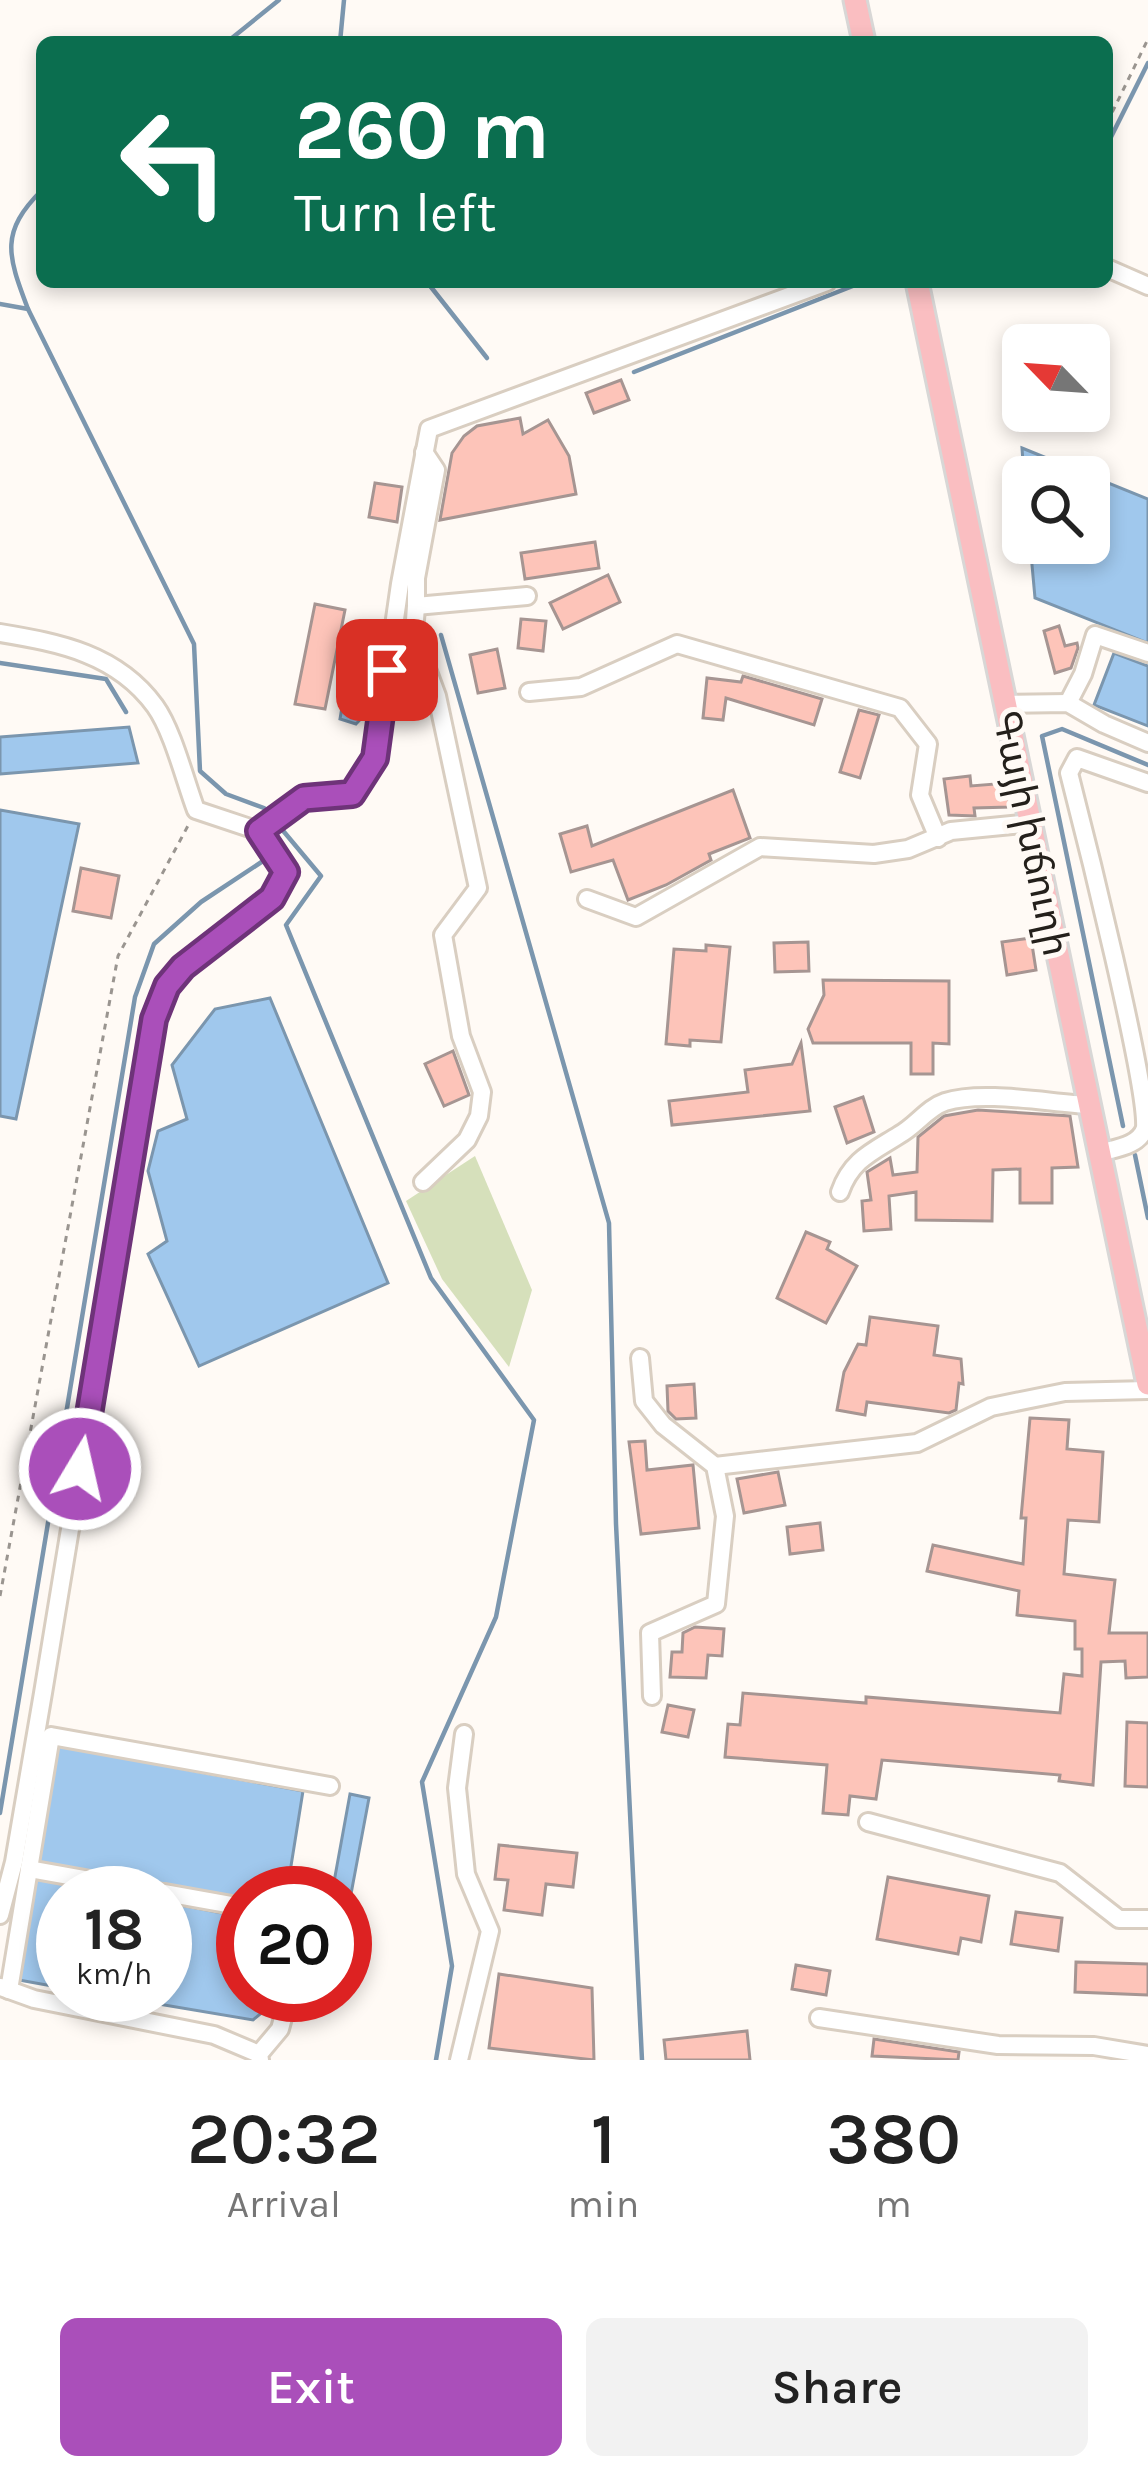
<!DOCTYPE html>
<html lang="en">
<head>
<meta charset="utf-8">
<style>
  :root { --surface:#fff; --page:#f2f2f2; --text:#222; --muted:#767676; --accent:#aa4fba }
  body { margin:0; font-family:Karla,"Noto Sans Armenian",sans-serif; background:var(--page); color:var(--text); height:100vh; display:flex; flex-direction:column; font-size:45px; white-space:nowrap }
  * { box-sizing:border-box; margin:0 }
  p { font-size:39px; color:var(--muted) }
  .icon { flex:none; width:66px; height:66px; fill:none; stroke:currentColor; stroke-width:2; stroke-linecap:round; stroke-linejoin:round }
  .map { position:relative; height:2060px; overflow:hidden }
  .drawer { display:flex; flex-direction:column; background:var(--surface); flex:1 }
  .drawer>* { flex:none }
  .guide { position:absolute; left:36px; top:36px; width:1077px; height:252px; border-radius:18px; box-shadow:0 6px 18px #0003; background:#0b6e4f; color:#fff; overflow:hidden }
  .needle { width:78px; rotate:295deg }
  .buttons { position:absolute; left:1002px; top:324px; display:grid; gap:24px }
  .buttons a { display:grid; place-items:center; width:108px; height:108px; border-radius:18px; background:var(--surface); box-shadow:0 6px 18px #0003; font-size:60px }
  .speed { position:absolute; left:36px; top:1866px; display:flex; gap:24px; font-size:60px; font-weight:700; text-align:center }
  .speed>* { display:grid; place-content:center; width:156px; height:156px; border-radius:50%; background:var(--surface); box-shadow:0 6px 18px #0003; line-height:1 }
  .speed small { font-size:30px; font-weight:400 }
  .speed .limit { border:18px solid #d22; background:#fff; color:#111 }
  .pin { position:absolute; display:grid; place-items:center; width:102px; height:102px; color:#fff; margin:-51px; border-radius:24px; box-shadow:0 6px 18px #0006 }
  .me { position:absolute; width:132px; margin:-66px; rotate:9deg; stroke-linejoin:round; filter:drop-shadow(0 0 9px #0008) }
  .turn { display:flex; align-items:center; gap:42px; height:252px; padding:0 60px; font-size:54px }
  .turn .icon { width:156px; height:156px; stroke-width:2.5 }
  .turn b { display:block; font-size:84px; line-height:102px }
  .eta { display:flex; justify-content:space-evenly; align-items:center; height:204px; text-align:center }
  .eta b { font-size:72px; font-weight:600; line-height:84px }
  .action { display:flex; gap:24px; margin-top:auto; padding:24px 60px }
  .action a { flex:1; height:138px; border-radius:18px; background:var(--accent); color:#fff; font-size:48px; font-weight:600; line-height:138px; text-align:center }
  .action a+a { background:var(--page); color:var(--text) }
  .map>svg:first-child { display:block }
  .green { fill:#d6e0bb }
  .water { fill:#a0c8ed; stroke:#7b96ae; stroke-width:3 }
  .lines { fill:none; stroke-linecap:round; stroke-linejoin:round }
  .stream { stroke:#7b96ae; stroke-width:4.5 }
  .building { fill:#fdc4b9; stroke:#a69592; stroke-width:3 }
  .minor-casing { stroke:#d9cec1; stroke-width:22 }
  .major-casing { stroke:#d8d7d6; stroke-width:27 }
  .path { stroke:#9a9590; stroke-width:3; stroke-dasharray:6 6; stroke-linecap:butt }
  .minor { stroke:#fff; stroke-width:16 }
  .major { stroke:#fabec1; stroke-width:21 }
  .route-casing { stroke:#6e3379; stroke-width:30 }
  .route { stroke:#aa4fba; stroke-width:21 }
  .labels { text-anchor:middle; stroke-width:10; stroke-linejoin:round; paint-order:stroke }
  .street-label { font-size:39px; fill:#24201b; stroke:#fffaf5 }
</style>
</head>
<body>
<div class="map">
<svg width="1148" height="2060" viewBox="0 0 1148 2060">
  <rect width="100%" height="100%" fill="#fffaf5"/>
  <polygon class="green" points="475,1156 532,1290 509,1367 442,1279 406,1201"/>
  <g class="water">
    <polygon points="1022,448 1148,499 1148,643 1035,598 1030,543 1089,543 1089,477 1024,477"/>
    <path d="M354,637l20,2c8,34 8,60 -18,85l-16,-5z"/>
    <polygon points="1114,653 1148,666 1148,726 1094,705"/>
    <polygon points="129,727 138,763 0,774 0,737"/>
    <polygon points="0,810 79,824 16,1119 0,1116"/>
    <polygon points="270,998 388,1283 199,1366 148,1254 167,1241 148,1171 158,1131 187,1119 172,1065 215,1009"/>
    <polygon points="56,1745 303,1791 287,1891 243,1893 243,1899 37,1864"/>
    <polygon points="350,1794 369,1798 345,1926 345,1893 332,1893"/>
    <polygon points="36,1879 114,1893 63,1893 63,1988 19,1980"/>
    <polygon points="165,1902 243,1917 243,1995 268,1995 264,2011 253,2020 105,1995 165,1995"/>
  </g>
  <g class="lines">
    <g class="stream">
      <polyline points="227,42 279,0"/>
      <polyline points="340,42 344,0"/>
      <polyline points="1107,145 1148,63"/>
      <path d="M42,190c-42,42 -35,64 -14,119l166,335 6,127 26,23 38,14 57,68 -35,49 145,353 103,142 -38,197 -74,165 30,184 -16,94"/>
      <polyline points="427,282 487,358"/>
      <polyline points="0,304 28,309"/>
      <polyline points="634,372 863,282"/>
      <polyline points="441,635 609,1223 616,1524 642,2060"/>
      <polyline points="0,663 106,679 126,712"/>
      <polyline points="1123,1126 1042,736 1062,729 1148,765"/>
      <polyline points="1135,1155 1148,1218"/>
      <polyline points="0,1813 135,997 154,944 201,902 266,859"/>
    </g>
  </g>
  <g class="building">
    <polygon points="621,380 629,400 594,413 586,393"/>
    <polygon points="520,418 523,434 548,420 569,456 576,494 440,520 452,453 464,436 477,426"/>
    <polygon points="375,483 402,487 397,522 369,517"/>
    <polygon points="595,542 599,568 525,579 521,553"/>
    <polygon points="608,575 620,602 563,629 550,603"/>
    <polygon points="315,604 345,610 325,709 295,704"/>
    <polygon points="521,619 546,621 543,651 518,648"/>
    <polygon points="1059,626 1065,646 1077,643 1078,648 1071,668 1055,673 1044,631"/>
    <polygon points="497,649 505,688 478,693 470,655"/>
    <polygon points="743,676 822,699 814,725 726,698 723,720 703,718 707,678 741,682"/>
    <polygon points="859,710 879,715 860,778 840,772"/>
    <polygon points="970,776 971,786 1007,783 1010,807 974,808 975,816 949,815 944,779"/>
    <polygon points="733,790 750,838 709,854 711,860 666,885 628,900 613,860 571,872 560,834 587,826 592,846"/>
    <polygon points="81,868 119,876 111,918 73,911"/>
    <polygon points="1031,938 1036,970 1007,975 1002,942"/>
    <polygon points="808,942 809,971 775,972 774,943"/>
    <polygon points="706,945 730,947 721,1042 690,1040 690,1046 666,1044 674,949 706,951"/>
    <polygon points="823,980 949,981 949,1044 933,1043 933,1074 911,1074 911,1043 813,1043 808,1029 824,995"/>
    <polygon points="801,1043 810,1111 672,1125 669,1101 748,1092 745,1070 792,1064"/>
    <polygon points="453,1051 469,1095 444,1106 425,1064"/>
    <polygon points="863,1097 874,1132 847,1143 835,1107"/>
    <polygon points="978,1110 1070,1116 1078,1167 1052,1168 1052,1203 1020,1203 1020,1169 993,1170 992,1221 916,1220 916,1192 889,1196 891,1229 864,1231 862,1201 871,1200 867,1172 890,1158 893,1175 917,1172 918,1137 944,1116"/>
    <polygon points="806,1232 830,1242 827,1249 857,1266 826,1323 777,1298"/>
    <polygon points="870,1317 938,1326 934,1355 961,1359 963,1384 959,1383 956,1410 949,1413 867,1402 865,1415 837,1410 844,1372 858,1344 866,1345"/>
    <polygon points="694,1384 696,1418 676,1419 668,1411 667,1386"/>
    <polygon points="1030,1418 1069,1420 1067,1449 1103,1452 1099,1522 1068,1520 1064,1574 1115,1580 1109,1633 1148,1633 1148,1677 1126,1678 1125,1661 1101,1662 1093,1785 1059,1781 1060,1775 882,1760 876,1799 850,1796 848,1815 823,1813 827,1765 725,1757 728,1724 740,1725 743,1693 866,1703 866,1697 1060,1713 1064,1674 1082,1676 1082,1649 1075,1649 1075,1621 1017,1615 1019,1591 927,1571 933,1545 1023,1564 1026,1518 1021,1518"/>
    <polygon points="645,1441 647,1470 693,1465 699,1528 641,1534 629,1442"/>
    <polygon points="778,1472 785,1505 744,1513 737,1479"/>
    <polygon points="820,1523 823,1550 790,1554 787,1527"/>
    <polygon points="695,1627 724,1629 722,1656 708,1655 706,1678 670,1677 672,1652 682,1652 683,1633"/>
    <polygon points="668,1705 694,1710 688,1737 662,1732"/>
    <polygon points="1127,1722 1148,1723 1148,1787 1125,1786"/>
    <polygon points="499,1845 577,1853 573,1887 546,1884 542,1915 504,1910 508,1880 495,1879"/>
    <polygon points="888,1877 989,1896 981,1942 961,1938 958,1954 877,1939"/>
    <polygon points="1016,1912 1062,1918 1058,1951 1011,1944"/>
    <polygon points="1076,1962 1148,1964 1148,1995 1075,1992"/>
    <polygon points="796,1965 830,1971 826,1995 792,1989"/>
    <polygon points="499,1974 592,1988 594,2060 489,2048"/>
    <polygon points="747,2031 750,2060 666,2060 664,2040"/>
    <polygon points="874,2039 959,2052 958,2060 872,2056"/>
  </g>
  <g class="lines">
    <g class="minor-casing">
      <g id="minor">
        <polyline points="1107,268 1148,286"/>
        <polyline points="424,452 436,470 416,578 416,606 527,596"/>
        <polyline points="416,606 414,634 437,696 478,888 443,935 461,1036 482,1092 479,1116 467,1140 423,1182"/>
        <path d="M0,633c60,10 117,21 155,73 18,25 30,75 41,104l63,21 27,41 -14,26 -89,69 -16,19 -13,33 -111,674 -29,169 -14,53"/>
        <polyline points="529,692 581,687 677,644 900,708 928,744 920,795 938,838"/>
        <polyline points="1068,703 1083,674 1095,635 1148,653"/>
        <polyline points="1004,704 1068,703 1104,724 1148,743"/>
        <polyline points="259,831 304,798 352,794 375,758 400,584 429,429 827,282"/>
        <polyline points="587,899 636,917 760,847 874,854 908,849 951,831 1032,823"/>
        <path d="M1099,1153c17,-5 40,-7 46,-25 3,-43 -61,-297 -76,-355l8,-15 71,25"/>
        <path d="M840,1192c11,-32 32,-40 59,-57 17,-9 28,-27 46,-33 38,-12 103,1 143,3"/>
        <polyline points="640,1358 644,1401 663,1425 715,1466 725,1516 716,1604 650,1633 652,1696"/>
        <polyline points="715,1466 917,1443 991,1407 1065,1392 1148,1390"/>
        <polyline points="868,1822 1060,1873 1119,1919 1148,1919"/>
        <polyline points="29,1869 163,1893"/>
        <polyline points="165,1893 243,1907"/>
        <polyline points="1,1987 34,1999 214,2035 259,2054"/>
        <polyline points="9,1990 51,1736 330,1786"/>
        <polyline points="819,2018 998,2045 1094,2046 1148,2055"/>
        <polyline points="260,2060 259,2054 280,2029 289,1995"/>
        <polyline points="459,2060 490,1931 466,1874 457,1788 464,1734"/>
      </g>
    </g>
    <g class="major-casing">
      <g id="major">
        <polyline points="855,0 864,42"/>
        <polyline points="917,282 1148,1384"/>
      </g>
    </g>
    <g class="path">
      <polyline points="1107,123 1148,39"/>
      <polyline points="0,1596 118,956 190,822"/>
    </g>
    <use href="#minor" class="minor"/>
    <use href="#major" class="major"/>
  </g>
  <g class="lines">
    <g class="route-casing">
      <polyline id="route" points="80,1469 154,1019 167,986 183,967 272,898 286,872 259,831 304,798 352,794 375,758 387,670"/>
    </g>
    <use href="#route" class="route"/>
  </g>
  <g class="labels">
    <g class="street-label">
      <text transform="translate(1032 833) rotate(78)" y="14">Գայի խճուղի</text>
    </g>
  </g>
</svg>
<div class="buttons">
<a><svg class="needle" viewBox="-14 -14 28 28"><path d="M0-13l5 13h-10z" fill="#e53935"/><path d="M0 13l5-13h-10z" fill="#767676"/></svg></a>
<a><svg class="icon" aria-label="search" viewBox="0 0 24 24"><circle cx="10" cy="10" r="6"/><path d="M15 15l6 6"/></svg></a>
</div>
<div class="speed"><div>18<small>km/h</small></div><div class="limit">20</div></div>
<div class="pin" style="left:387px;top:670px;background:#d93025"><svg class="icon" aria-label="arrive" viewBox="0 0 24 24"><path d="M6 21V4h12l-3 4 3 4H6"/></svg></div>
<svg class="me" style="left:80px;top:1469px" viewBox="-20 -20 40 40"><circle r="17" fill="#aa4fba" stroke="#fff" stroke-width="3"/><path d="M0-11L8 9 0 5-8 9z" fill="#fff"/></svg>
<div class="guide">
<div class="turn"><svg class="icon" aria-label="left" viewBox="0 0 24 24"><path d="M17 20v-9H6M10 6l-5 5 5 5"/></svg><div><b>260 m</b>Turn left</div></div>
</div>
</div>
<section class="drawer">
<div class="eta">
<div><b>20:32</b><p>Arrival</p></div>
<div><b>1</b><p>min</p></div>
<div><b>380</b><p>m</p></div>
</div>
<div class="action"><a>Exit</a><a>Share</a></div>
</section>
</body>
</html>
